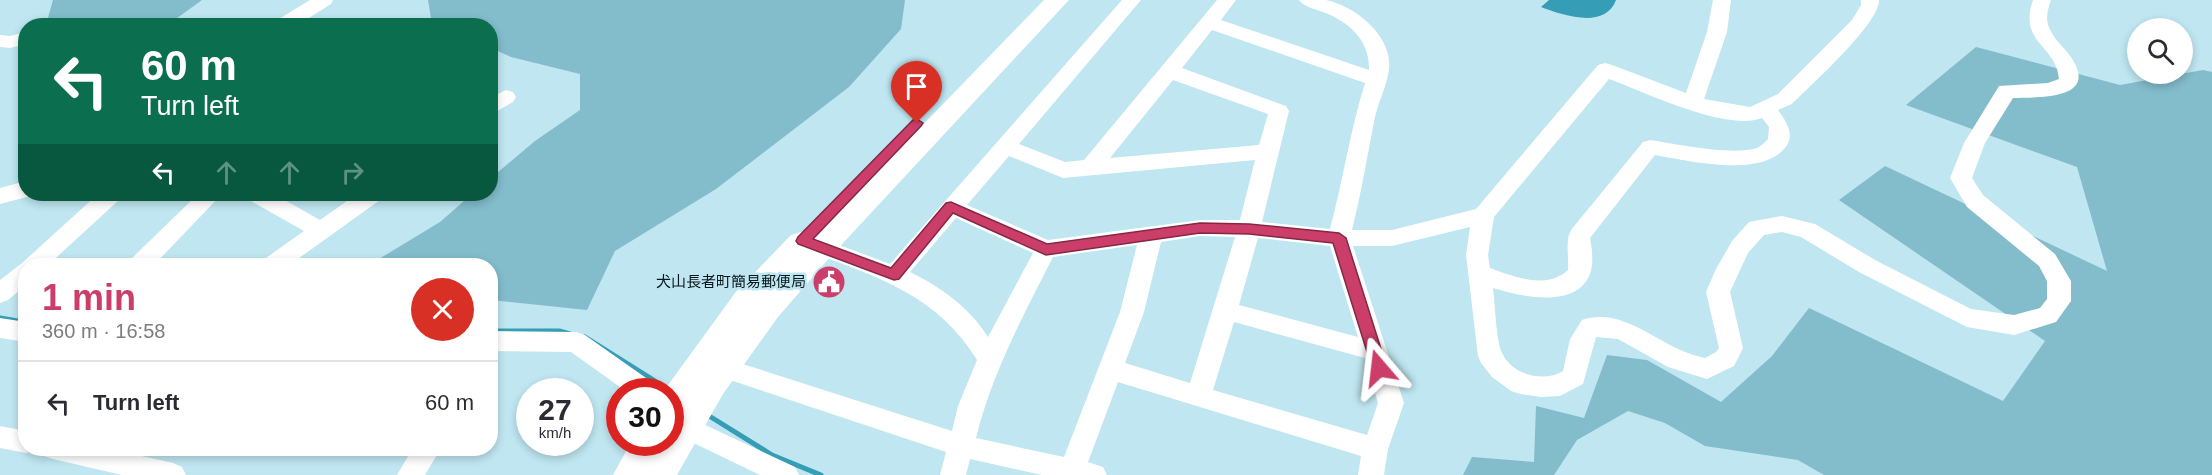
<!DOCTYPE html>
<html lang="en">
<head>
<meta charset="utf-8">
<style>
  :root { --surface:#fff; --page:#f7f7f7; --text:#2b2b33; --muted:#7c7c81; --line:#e1e1e2; --accent:#cc3e6a }
  body { margin:0; font-family:Arial,"Noto Sans JP",sans-serif; background:var(--page); color:var(--text); height:100vh; display:flex; flex-direction:column; font-size:22px; white-space:nowrap }
  * { box-sizing:border-box; margin:0 }
  p { font-size:20px; color:var(--muted) }
  .icon { flex:none; width:33px; height:33px; fill:none; stroke:currentColor; stroke-width:2; stroke-linecap:round; stroke-linejoin:round }
  .map { position:relative; flex:1; overflow:hidden }
  .drawer { position:absolute; left:18px; top:258px; width:480px; height:198px; display:flex; flex-direction:column; background:var(--surface); border-radius:24px; box-shadow:0 3px 9px #0003 }
  .drawer>* { flex:none }
  .guide { position:absolute; left:18px; top:18px; width:480px; height:183px; border-radius:24px; box-shadow:0 3px 9px #0003; background:#0b6e4f; color:#fff; overflow:hidden }
  .tools { position:absolute; left:2127px; top:18px; display:grid; gap:12px }
  .tools a { display:grid; place-items:center; width:66px; height:66px; border-radius:50%; background:var(--surface); box-shadow:0 3px 9px #0003; font-size:30px }
  .speed { position:absolute; left:516px; top:378px; display:flex; gap:12px; font-size:30px; font-weight:700; text-align:center }
  .speed>* { display:grid; place-content:center; width:78px; height:78px; border-radius:50%; background:var(--surface); box-shadow:0 3px 9px #0003; line-height:1 }
  .speed small { font-size:15px; font-weight:400 }
  .speed .limit { border:9px solid #d22; background:#fff; color:#111 }
  .pin { position:absolute; display:grid; place-items:center; width:51px; height:51px; color:#fff; margin:-62px -26px; border-radius:50% 50% 50% 0; rotate:-45deg; box-shadow:0 0 6px #0007 }
  .pin .icon { rotate:45deg }
  .me { position:absolute; width:66px; margin:-33px; rotate:343deg; stroke-linejoin:round; filter:drop-shadow(0 0 4px #0008) }
  .turn { display:flex; align-items:center; gap:21px; height:126px; padding:0 24px; font-size:27px }
  .turn .icon { width:78px; height:78px; stroke-width:2.5 }
  .turn b { display:block; font-size:42px; line-height:51px }
  .lanes { display:flex; align-items:center; height:57px; padding:0 24px; background:#0003; justify-content:center; gap:30px; direction:ltr }
  .lanes .off { opacity:.35 }
  .round { display:grid; place-items:center; flex:none; width:63px; height:63px; border-radius:32px; background:var(--page) }
  .headline { display:flex; align-items:center; justify-content:space-between; height:102px; padding:0 24px }
  h1 { font-size:36px; font-weight:700; line-height:45px; color:var(--accent) }
  ul { padding:0; list-style:none }
  li { display:flex; align-items:center; gap:18px; height:84px; padding:0 24px; border-top:2px solid var(--line) }
  li div { flex:1 }
  li b { display:block; font-size:22px }
  li em { font-style:normal }
  .map>svg:first-child { display:block }
  .green { fill:#83bccb }
  .water { fill:#359db5 }
  .lines { fill:none; stroke-linecap:round; stroke-linejoin:round }
  .stream { stroke:#359db5; stroke-width:5 }
  .minor { fill:#fff; fill-rule:evenodd }
  .major { fill:#fff; fill-rule:evenodd }
  .route { fill:#cc3e6a; stroke:#852845; stroke-width:1.5 }
  .labels { text-anchor:middle; stroke-width:5; stroke-linejoin:round; paint-order:stroke }
  .poi-label { font-size:15px; fill:#09181b; stroke:#bfe6f1; text-anchor:end }
</style>
</head>
<body>
<div class="map">
<svg width="2212" height="475" viewBox="0 0 2212 475">
  <rect width="100%" height="100%" fill="#bfe6f1"/>
  <g class="green">
    <polygon points="53,0 202,0 173,21 175,25 46,25"/>
    <polygon points="428,0 905,0 901,29 849,87 716,189 615,251 587,310 491,300 490,266 369,265 440,222 472,194 490,194 491,178 535,141 580,110 580,74 511,57 491,48 490,26 432,24"/>
    <polygon points="1976,47 2120,85 2203,70 2212,72 2212,475 1824,475 1798,460 1705,446 1665,423 1628,411 1577,440 1554,475 1463,475 1472,457 1534,462 1536,406 1584,418 1607,355 1647,360 1721,402 1772,356 1809,308 2003,401 2045,341 1839,200 1885,166 2107,271 2077,167 1906,105"/>
  </g>
  <path class="water" d="M1549,0h67c-11,30 -54,15 -75,7z"/>
  <g class="lines">
    <g class="stream">
      <polyline points="0,318 18,321"/>
      <polyline points="490,331 559,331 570,334"/>
      <polyline points="585,337 671,391"/>
      <polyline points="706,414 772,455 821,475"/>
    </g>
    <g class="minor">
      <polygon points="310,0 333,0 331,4 296,26 272,26 274,22"/>
      <path d="M1122,0h19l-122,144 46,18 19,-2 133,-160h19l-15,20 148,50c1,-29 -19,-48 -46,-58 -8,-3 -19,-5 -24,-12 8,0 19,0 27,0 30,6 67,37 63,69 -2,18 -12,35 -15,53 -7,36 -13,72 -22,108h40l84,-21 122,-144 7,-2 7,2 74,28 21,-61 6,-32h18l-4,32 -23,67 46,8 28,-13 74,-74 9,-15v-5h18c1,23 -68,85 -87,104l-14,6c8,11 18,25 7,38 -25,30 -96,13 -130,7l-65,83c2,11 4,25 0,36 -14,36 -71,22 -97,14 2,15 3,53 9,65 10,22 42,30 61,18l7,-32 12,-19c42,-14 76,26 115,36l8,2 11,-6 3,-4 -13,-56 9,-21 17,-30 17,-19 33,-6 33,8 60,36 96,49 43,6 26,-7 7,-9v-18l-8,-15 -72,-59 -17,-29 14,-35 35,-57 49,-3 11,-4c-3,-35 -41,-35 -26,-79h18c-3,9 -6,18 -2,27 4,12 15,20 22,30 29,43 -32,40 -58,41l-28,45 -13,35 11,17 72,59 16,27v20l-15,21 -42,13 -47,-8 -108,-55 -58,-35 -19,-5 -18,3 -16,18 -18,39 13,56 -9,18 -27,13 -39,-12 -50,-28 -22,-2 -13,47 -23,12 -19,1 -21,-3 -9,-3 -19,-14 -11,-14 -3,-7 -12,-101 4,-28 -78,19h-39l51,157 -16,46 -4,26h-26l3,-19 -243,-74 -30,80 15,5 4,8h-65l-72,-16 -4,16h-26l6,-23 -225,-75 -3,-7 3,-7 9,-3 222,71 6,-25 19,-46c-41,-68 -108,-86 -178,-112l-3,-6 3,-6 8,-3 83,31zM1212,30l153,53c-15,48 -22,97 -35,146l-68,-7 27,-111 -3,-5 -104,-38zM1609,79c36,13 117,53 153,39l7,9 -1,12c-4,4 -7,7 -11,9 -25,8 -81,-4 -107,-8l-7,2 -72,88c-6,10 -2,27 -3,40 -22,20 -53,7 -78,-2l-2,-13 6,-38zM1173,80l95,34 -9,31 -149,13zM1009,156l54,22 192,-18 -15,60h-40l-152,20 -81,-35zM956,218l77,35 -45,84c-18,-29 -47,-50 -78,-65zM1200,236l35,1 -45,146 -65,-20 19,-51 17,-70zM1258,238l72,8 28,91 -119,-32zM1137,245l-17,67 -56,145 -88,-19c16,-65 47,-122 77,-181zM1234,322l131,36 13,45 -11,32 -154,-45z"/>
      <polygon points="26,32 26,44 10,48 0,47 0,35 10,36"/>
      <polygon points="506,90 513,92 516,97 513,102 490,115 490,98"/>
      <polygon points="26,181 26,194 34,195 0,204 0,188"/>
      <polygon points="98,194 122,194 119,200 47,266 26,266 26,285 8,300 0,303 0,280 22,263"/>
      <polygon points="198,194 222,194 153,266 127,266 130,260"/>
      <polygon points="246,194 274,194 320,220 357,194 383,194 380,200 288,266 260,266 263,260 304,231 249,200"/>
      <polygon points="0,318 26,322 26,342 0,338"/>
      <polygon points="490,331 576,332 585,335 656,385 659,392 627,392 571,352 490,351"/>
      <polygon points="686,416 795,467 799,475 760,475 677,435 673,427 677,419"/>
      <polygon points="0,426 26,431 26,448 35,450 26,453 0,448"/>
      <polygon points="40,448 106,448 173,463 182,467 186,475 122,475 53,459 44,456"/>
      <polygon points="413,448 441,448 425,475 397,475"/>
    </g>
    <polygon class="major" points="1044,0 1069,0 831,256 778,317 723,394 677,475 613,475 631,442 670,442 670,426 674,420 670,421 670,392 663,392 735,293 791,235 801,232 811,235 813,238"/>
  </g>
  <polygon class="route" points="917,119 923,123 921,126 813,239 891,268 946,203 951,202 1047,244 1200,223 1249,224 1339,233 1346,238 1387,368 1385,372 1379,374 1374,372 1372,368 1333,243 1249,234 1200,233 1046,255 953,213 899,279 894,280 798,244 796,241 798,237 913,120"/>
  <defs>
    <g id="civic-disc" transform="scale(1.725)"><circle r="9.5" fill="#cc3e6a" stroke="#bfe6f1"/><path d="M-.6-6.5H3V-4.5H.6V-3L4-1V1h2V6H-6V1h2V-1L-.6-3ZM-1.2 2.5V6h2.4V2.5Z" fill="#fff"/></g>
  </defs>
  <g fill-rule="evenodd">
    <use href="#civic-disc" x="829" y="282"/>
  </g>
  <g class="labels">
    <g class="poi-label">
      <text x="806" y="287">犬山長者町簡易郵便局</text>
    </g>
  </g>
</svg>
<div class="tools">
<a><svg class="icon" aria-label="search" viewBox="0 0 24 24"><circle cx="10" cy="10" r="6"/><path d="M15 15l6 6"/></svg></a>
</div>
<div class="speed"><div>27<small>km/h</small></div><div class="limit">30</div></div>
<div class="pin" style="left:917px;top:123px;background:#d93025"><svg class="icon" aria-label="arrive" viewBox="0 0 24 24"><path d="M6 21V4h12l-3 4 3 4H6"/></svg></div>
<svg class="me" style="left:1379px;top:368px" viewBox="-20 -20 40 40"><path d="M0-17L14 15 0 8-14 15z" fill="#cc3e6a" stroke="#fff" stroke-width="4"/></svg>
<div class="guide">
<div class="turn"><svg class="icon" aria-label="left" viewBox="0 0 24 24"><path d="M17 20v-9H6M10 6l-5 5 5 5"/></svg><div><b>60 m</b>Turn left</div></div>
<div class="lanes"><svg class="icon" aria-label="left" viewBox="0 0 24 24"><path d="M17 20v-9H6M10 6l-5 5 5 5"/></svg><svg class="icon off" aria-label="ahead" viewBox="0 0 24 24"><path d="M12 20V5M6 11l6-6 6 6"/></svg><svg class="icon off" aria-label="ahead" viewBox="0 0 24 24"><path d="M12 20V5M6 11l6-6 6 6"/></svg><svg class="icon off" aria-label="right" viewBox="0 0 24 24"><path d="M7 20v-9h11M14 6l5 5-5 5"/></svg></div>
</div>
<section class="drawer">
<div class="headline"><div><h1>1 min</h1><p>360 m · 16:58</p></div><a class="round" style="background:#d93025;color:#fff"><svg class="icon" aria-label="close" viewBox="0 0 24 24"><path d="M6 6l12 12M18 6L6 18"/></svg></a></div>
<ul>
<li><svg class="icon" aria-label="left" viewBox="0 0 24 24"><path d="M17 20v-9H6M10 6l-5 5 5 5"/></svg><div><b>Turn left</b></div><em>60 m</em></li>
</ul>
</section>
</div>
</body>
</html>
